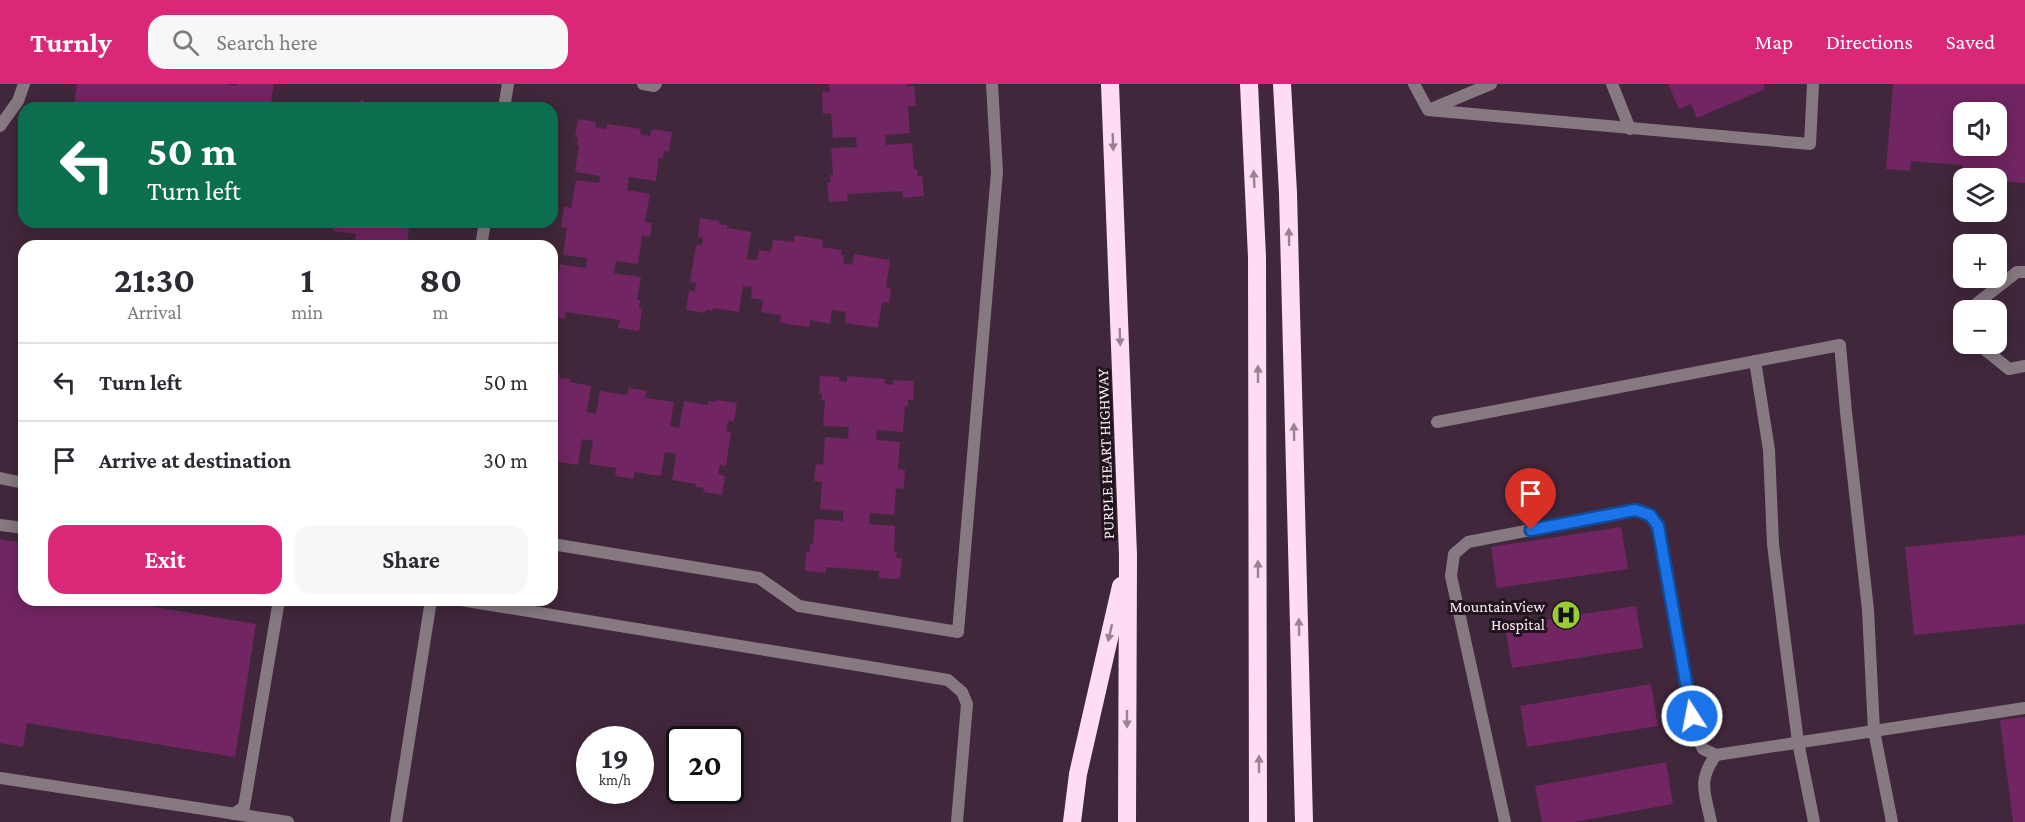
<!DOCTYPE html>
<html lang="en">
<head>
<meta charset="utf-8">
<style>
  :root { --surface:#fff; --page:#f7f7f7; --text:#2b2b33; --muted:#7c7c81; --line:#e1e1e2; --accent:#db2777 }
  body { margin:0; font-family:"Crimson Pro",serif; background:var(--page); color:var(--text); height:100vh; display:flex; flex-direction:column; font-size:22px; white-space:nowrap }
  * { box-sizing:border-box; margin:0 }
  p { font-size:20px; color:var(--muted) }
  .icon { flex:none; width:33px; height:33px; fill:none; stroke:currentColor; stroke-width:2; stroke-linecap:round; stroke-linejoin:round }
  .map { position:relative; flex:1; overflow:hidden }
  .drawer { position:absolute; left:18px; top:156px; width:540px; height:366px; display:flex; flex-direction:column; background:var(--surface); border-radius:18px; box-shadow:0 3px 15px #0003 }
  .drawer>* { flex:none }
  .top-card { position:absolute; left:18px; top:18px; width:540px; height:126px; border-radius:18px; box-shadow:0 3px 15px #0003; background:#0b6e4f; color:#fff; overflow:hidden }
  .buttons { position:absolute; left:1953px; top:18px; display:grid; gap:12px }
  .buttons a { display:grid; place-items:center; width:54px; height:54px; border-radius:12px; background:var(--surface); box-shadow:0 3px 15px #0003; font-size:30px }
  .speed { position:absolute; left:576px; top:642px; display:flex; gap:12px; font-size:30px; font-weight:700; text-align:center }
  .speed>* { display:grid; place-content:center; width:78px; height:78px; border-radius:50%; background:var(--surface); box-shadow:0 3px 15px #0003; line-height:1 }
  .speed small { font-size:15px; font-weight:400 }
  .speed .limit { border:3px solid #111; border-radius:9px; background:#fff; color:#111 }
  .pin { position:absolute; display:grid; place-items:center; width:51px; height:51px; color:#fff; margin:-62px -26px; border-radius:50% 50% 50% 0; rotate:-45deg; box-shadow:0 0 6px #0007 }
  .pin .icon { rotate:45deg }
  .me { position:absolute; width:66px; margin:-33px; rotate:349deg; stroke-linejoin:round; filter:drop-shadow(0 0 4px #0008) }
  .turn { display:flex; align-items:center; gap:21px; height:126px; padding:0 30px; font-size:27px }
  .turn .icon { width:78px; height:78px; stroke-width:2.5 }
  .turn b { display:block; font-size:42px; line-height:51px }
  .eta { display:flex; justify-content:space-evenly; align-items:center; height:102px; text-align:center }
  .eta b { font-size:36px; font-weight:700; line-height:42px }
  .cta { display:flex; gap:12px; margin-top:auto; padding:12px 30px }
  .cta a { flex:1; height:69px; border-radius:18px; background:var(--accent); color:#fff; font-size:24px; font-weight:700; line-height:69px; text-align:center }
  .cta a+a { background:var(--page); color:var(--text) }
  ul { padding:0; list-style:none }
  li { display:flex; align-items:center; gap:18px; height:78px; padding:0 30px; border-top:2px solid var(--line) }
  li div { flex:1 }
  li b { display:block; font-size:22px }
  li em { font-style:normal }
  header { display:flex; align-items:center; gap:36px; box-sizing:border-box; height:84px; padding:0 30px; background:var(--accent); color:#fff }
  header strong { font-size:28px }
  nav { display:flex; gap:33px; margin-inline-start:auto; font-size:21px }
  .search { width:420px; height:54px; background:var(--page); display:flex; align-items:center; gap:15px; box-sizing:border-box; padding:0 21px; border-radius:18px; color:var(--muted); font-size:22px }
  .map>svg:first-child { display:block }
  .building { fill:#712562; fill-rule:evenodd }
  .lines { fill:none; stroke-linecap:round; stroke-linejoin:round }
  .lane { stroke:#867982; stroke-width:12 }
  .highway { stroke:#fedcf4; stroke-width:18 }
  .oneway { fill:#9a8293 }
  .route-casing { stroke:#114b97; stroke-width:15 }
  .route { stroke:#1a73e8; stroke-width:10 }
  .labels { text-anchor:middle; stroke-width:6; stroke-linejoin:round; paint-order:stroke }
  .street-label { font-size:16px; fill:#feedf9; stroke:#20151d }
  .poi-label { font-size:16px; fill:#feedf9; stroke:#20151d; text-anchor:end }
</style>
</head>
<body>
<header>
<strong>Turnly</strong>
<div class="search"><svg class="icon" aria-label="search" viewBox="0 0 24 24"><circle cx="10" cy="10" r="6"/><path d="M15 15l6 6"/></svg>Search here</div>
<nav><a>Map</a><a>Directions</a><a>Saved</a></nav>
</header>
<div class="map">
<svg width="2025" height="738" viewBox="0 0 2025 738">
  <rect width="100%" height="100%" fill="#41273b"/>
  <g class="building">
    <polygon points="77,0 227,0 236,2 237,0 274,0 270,24 80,24 80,21 74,20"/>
    <polygon points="829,0 906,0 907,3 914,2 916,22 908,22 910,49 885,51 886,61 912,59 914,85 917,85 917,92 922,92 924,112 903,114 902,107 847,110 848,117 829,118 827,98 831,98 830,91 833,91 831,64 857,63 856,53 833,54 831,29 823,30 822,8 830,8"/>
    <polygon points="1668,0 1763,0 1765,5 1697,34 1691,20 1679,25"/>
    <path d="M1893,0h132v99l-29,-2v-3h-34l1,-13 -52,-4 -1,10 -24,-2zM1964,28h32v34h-32z"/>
    <polygon points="364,14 363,20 373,22 373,18 405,24 351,24"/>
    <polygon points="578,35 596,38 595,43 606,45 607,40 641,45 640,50 650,52 652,45 672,48 669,68 664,67 663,74 659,74 656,97 629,93 627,106 650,110 645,138 652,139 650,153 642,152 638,180 616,177 614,189 641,193 637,216 640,216 639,224 642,225 639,247 618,244 620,236 566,228 565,235 552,233 552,208 553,204 556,204 560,180 586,184 587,174 563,171 567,144 561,143 564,122 571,124 576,96 599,99 600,92 575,88 579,62 577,61 578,53 575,53"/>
    <polygon points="700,134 720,137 719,140 727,141 727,144 751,148 747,175 757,176 759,166 771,168 773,156 794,158 795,151 823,156 822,163 841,166 841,171 844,171 843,179 852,181 854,170 890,176 886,203 891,204 889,219 882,218 878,244 845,239 846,228 832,226 830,240 810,236 809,243 780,239 781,231 761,228 763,216 751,214 752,203 743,202 739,228 713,224 713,227 706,226 705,229 686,226 689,206 695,207 696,199 690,198 696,161 702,162 703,154 698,153"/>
    <polygon points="334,138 410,138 407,159 383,156 382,162 354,162 356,150 333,147"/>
    <polygon points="328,157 353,161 353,162 327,162"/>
    <polygon points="552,288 560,290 559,294 570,295 570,298 591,302 587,328 596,330 600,307 627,311 629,304 647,307 645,314 674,318 670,342 679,344 684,317 708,321 708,317 716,318 716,316 737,319 734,338 728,337 726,347 731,348 726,382 720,381 718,390 725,392 722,411 703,408 704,404 696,403 696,400 672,396 676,370 665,368 661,392 635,388 633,395 615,392 616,384 589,380 593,357 582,355 578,381 552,377"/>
    <polygon points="820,292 839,293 839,297 847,298 847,292 885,295 885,300 893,301 893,296 914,297 913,316 908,316 908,323 905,322 903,348 877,346 876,356 900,358 898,385 905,386 904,405 896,404 894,431 870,429 869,440 895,442 894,468 897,468 896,474 902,474 900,495 879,494 879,487 826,483 826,489 805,487 806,468 810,468 810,460 813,461 815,435 843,437 843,427 820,425 822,398 814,397 816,380 823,381 825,353 848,355 849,343 823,342 825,316 822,316 822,310 819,310"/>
    <polygon points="1621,443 1628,485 1497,504 1491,463"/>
    <polygon points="2025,451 2025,540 1914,551 1905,463"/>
    <polygon points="0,455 24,459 24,516 113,516 256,540 235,673 27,639 23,663 0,659"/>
    <polygon points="1636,522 1643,564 1512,584 1505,542"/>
    <polygon points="1651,600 1658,642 1527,663 1520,622"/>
    <polygon points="2025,633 2025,738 2013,738 2000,636"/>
    <polygon points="1666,678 1673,720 1574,738 1542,738 1535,702"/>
  </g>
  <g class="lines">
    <g class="lane">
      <polyline points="643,0 654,2 656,0"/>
      <polyline points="1414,0 1428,26 1810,60 1813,0"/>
      <polyline points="1612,0 1630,45"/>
      <polyline points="504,24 508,0"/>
      <polyline points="1431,25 1491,0"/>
      <polyline points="0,42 18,17 24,0"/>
      <polyline points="481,162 485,138"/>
      <polyline points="1977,226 1976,220 2017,188 2025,188"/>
      <polyline points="1982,260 1983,264 2009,285 2025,282"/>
      <polyline points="1755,277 1769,366 1773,460 1783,542 1798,658 1814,738"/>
      <polyline points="1437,338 1840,261 1846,328 1868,526 1874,647 1892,738"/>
      <polyline points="0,394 24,399"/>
      <polyline points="0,441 24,444"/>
      <polyline points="552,460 759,494 799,522 958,548 997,88 992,0"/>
      <polyline points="461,516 948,596 962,608 967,620 957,738"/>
      <polyline points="0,694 288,738"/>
      <polyline points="234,730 244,723 279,516"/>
      <polyline points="396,738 431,516"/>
      <polyline points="1505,738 1451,492 1454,470 1468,458 1635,426 1650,431 1658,442 1696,652 1703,665 1716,671 2025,624"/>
      <path d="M1711,738c-6,-29 -14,-41 5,-67"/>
    </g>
    <g class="highway">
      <polyline points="1110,0 1128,471 1127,738"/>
      <polyline points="1249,0 1257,173 1258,738"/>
      <polyline points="1282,0 1288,109 1304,738"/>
      <polyline points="1072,738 1078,690 1121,502"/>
    </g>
  </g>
  <defs><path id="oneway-solid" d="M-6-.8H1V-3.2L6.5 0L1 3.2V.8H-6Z" transform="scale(1.5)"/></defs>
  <g class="oneway">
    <use href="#oneway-solid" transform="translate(1113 58) rotate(88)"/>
    <use href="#oneway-solid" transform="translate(1254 95) rotate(-93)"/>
    <use href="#oneway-solid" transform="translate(1289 153) rotate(-91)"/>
    <use href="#oneway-solid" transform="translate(1120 253) rotate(88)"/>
    <use href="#oneway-solid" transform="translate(1258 290) rotate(-90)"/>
    <use href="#oneway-solid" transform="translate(1294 348) rotate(-91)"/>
    <use href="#oneway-solid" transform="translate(1258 485) rotate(-90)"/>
    <use href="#oneway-solid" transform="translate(1299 543) rotate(-91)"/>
    <use href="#oneway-solid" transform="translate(1110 549) rotate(103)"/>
    <use href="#oneway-solid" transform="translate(1127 635) rotate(90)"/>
    <use href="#oneway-solid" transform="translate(1259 680) rotate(-90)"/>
  </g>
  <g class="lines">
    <g class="route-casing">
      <polyline id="route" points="1531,446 1635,426 1650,431 1658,442 1692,632"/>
    </g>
    <use href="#route" class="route"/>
  </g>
  <defs>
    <g id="hospital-disc" transform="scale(1.5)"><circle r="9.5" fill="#9acb34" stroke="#20151d"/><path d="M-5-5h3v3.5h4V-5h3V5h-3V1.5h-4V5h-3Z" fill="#111"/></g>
  </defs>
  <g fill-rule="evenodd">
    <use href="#hospital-disc" x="1566" y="531"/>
  </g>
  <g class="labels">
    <g class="street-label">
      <text transform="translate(1105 370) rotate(-92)" y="6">PURPLE HEART HIGHWAY</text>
    </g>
    <g class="poi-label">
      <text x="1545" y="528">MountainView<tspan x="1545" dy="18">Hospital</tspan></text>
    </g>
  </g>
</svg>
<div class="buttons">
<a><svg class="icon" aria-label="sound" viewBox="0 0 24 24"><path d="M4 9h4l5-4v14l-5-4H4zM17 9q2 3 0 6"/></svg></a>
<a><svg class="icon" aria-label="layers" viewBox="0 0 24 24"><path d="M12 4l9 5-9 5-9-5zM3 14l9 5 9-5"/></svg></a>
<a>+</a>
<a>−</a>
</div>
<div class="speed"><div>19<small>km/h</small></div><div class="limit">20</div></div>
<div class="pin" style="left:1531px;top:446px;background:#d93025"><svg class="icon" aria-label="arrive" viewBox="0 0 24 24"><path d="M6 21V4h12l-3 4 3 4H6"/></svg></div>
<svg class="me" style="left:1692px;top:632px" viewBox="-20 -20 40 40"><circle r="17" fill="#1a73e8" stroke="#fff" stroke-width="3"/><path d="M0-11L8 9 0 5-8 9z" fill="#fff"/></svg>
<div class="top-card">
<div class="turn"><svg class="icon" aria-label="left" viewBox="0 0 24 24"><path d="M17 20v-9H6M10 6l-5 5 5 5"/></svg><div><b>50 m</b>Turn left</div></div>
</div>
<section class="drawer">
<div class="eta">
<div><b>21:30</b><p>Arrival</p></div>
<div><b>1</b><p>min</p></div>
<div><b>80</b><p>m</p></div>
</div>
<ul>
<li><svg class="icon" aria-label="left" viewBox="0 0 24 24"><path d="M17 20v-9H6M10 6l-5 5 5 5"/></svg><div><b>Turn left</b></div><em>50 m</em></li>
<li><svg class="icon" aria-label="arrive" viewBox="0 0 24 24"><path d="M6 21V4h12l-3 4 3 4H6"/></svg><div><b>Arrive at destination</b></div><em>30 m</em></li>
</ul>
<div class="cta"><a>Exit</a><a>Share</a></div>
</section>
</div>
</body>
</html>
